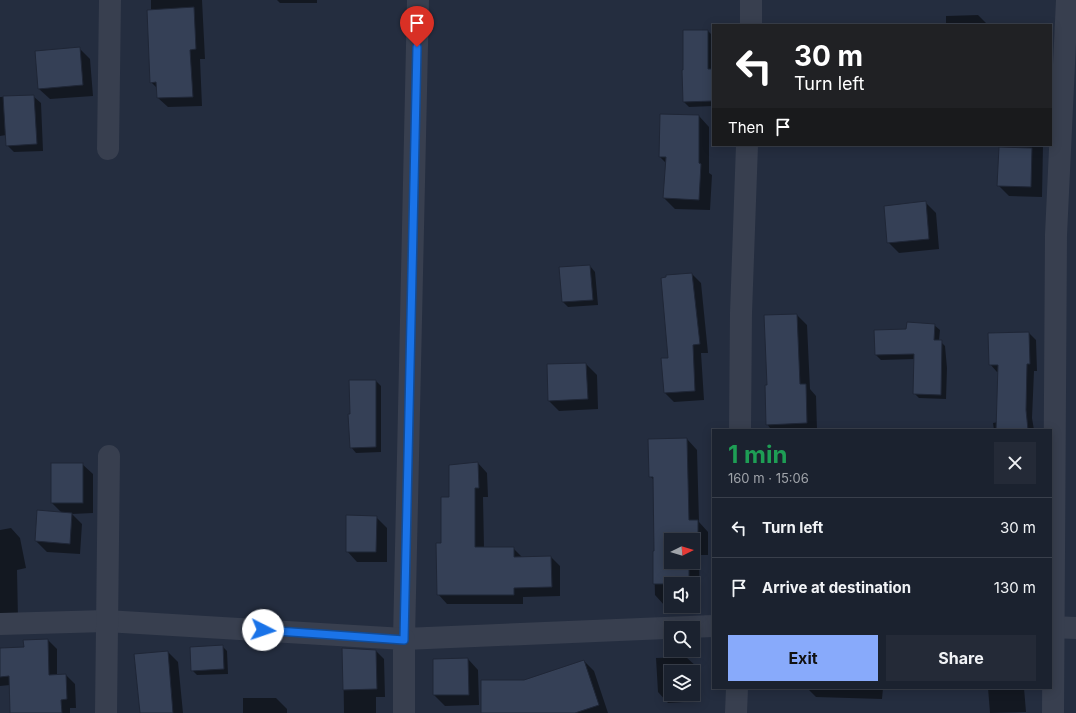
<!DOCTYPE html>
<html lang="en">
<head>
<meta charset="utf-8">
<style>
  :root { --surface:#1b222f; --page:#242a37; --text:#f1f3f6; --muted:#a0a4aa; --line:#393f4b; --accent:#88aafb }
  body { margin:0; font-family:Inter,sans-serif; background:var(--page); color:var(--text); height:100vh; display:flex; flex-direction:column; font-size:15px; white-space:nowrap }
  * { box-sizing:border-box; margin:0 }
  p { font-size:13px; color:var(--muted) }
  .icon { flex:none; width:22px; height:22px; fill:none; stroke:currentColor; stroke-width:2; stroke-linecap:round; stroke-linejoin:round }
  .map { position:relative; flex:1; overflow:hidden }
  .side { position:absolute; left:712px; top:429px; width:340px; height:260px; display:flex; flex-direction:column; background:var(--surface); border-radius:0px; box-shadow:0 2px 10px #0003,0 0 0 1px var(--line) }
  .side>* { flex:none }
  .top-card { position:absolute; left:712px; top:24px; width:340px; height:122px; border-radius:0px; box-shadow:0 2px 10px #0003,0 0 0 1px var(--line); background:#202124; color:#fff; overflow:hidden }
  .needle { width:26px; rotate:85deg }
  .fabs { position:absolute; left:664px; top:533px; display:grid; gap:8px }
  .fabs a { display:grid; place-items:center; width:36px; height:36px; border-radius:0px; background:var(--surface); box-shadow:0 2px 10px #0003,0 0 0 1px var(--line); font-size:20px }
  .pin { position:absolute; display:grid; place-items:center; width:34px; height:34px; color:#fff; margin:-41px -17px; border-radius:50% 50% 50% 0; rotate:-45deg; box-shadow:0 0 4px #0007 }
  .pin .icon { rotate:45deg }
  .me { position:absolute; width:44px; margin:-22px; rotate:94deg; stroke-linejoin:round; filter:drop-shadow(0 0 3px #0008) }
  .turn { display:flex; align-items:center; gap:14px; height:84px; padding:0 16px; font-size:18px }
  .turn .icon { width:52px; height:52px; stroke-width:2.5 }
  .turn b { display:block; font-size:28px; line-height:34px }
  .then { display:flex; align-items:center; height:38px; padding:0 16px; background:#0003; gap:8px; font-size:15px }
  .round { display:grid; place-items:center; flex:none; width:42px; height:42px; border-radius:0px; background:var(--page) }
  .overview { display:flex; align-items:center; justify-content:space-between; height:68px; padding:0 16px }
  h1 { font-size:24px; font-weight:700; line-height:30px; color:#1e9e55 }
  .primary-button { display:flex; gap:8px; margin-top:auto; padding:8px 16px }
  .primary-button a { flex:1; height:46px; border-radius:0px; background:var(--accent); color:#111; font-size:16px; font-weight:700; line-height:46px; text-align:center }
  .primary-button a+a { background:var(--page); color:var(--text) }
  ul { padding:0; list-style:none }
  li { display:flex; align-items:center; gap:12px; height:60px; padding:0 16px; border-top:1px solid var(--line) }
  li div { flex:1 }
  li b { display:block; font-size:15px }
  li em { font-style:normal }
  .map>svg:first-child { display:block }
  .shadow { fill:#0007; fill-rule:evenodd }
  .building { fill:#354056; stroke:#1f2636 }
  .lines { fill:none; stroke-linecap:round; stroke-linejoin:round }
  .minor { stroke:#383f4f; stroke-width:22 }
  .route-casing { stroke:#114b97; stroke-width:10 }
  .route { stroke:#1a73e8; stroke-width:7 }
</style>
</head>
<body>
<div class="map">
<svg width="1076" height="713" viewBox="0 0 1076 713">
  <rect width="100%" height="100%" fill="#242d3f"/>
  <g class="shadow">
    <polygon points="151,0 202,0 205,59 200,59 202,106 168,107 158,98 158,89 151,82"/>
    <polygon points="277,0 317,0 317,3 280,3"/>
    <polygon points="978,15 988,25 946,25 946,16"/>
    <polygon points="708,31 713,36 713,106 689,107 684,102"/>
    <polygon points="79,48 90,59 93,96 50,99 39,89"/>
    <polygon points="33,96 41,103 43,151 14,152 7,145 6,135 0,136 0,97"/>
    <polygon points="699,116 709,127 709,173 712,175 710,210 675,209 664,198 666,163 660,157"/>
    <polygon points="1000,145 1043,145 1042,197 1009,196 998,185"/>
    <polygon points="925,202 936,213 939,249 899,253 888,242"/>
    <polygon points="590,266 595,272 598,305 568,307 563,302"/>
    <polygon points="692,274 701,283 708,353 701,353 704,400 674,402 665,393 670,359"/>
    <polygon points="797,315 807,325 810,389 816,396 817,430 760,430 760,428 770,428 767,424 768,386"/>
    <polygon points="934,325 940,330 939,340 945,346 947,368 946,399 919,398 914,393 915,359 881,360 876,355"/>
    <polygon points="1029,333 1036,340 1037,371 1034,371 1032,418 1034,430 994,430 993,423 998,422 999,372 997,372 990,364"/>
    <polygon points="586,364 597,375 598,409 559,411 549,401 548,365"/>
    <polygon points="376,381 381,386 381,452 356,453 351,447 351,415"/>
    <path d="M687,439l10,11 2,72 9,10v23h-9l1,50h-7v-21h-22v22h-6l-10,-11 -1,-43h2l-2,-72 -4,-4zM671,540h22v22h-22z"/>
    <polygon points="478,463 487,473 488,497 483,497 484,548 513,548 523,558 551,557 560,566 560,596 523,597 523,604 447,604 438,594 442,544 450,498"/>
    <polygon points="82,464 93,474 93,513 72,514 82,524 80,554 47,552 36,541 62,513 52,503"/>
    <polygon points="376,517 387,528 387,562 357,562 347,551"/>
    <polygon points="11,528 20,538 26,568 17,570 18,619 0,620 0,530"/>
    <polygon points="48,640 57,649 57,675 66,675 75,684 76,708 70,708 70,713 11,713 10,685 0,686 0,649 25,648"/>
    <polygon points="222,646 227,651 228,674 197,675 192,670"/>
    <polygon points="343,649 376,651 384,659 385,697 376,697 376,713 344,713"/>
    <polygon points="168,652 178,662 183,713 140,713 140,707"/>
    <path d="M686,657l11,10 2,34 -31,2 -10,-11 -2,-34zM671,672h22v22h-22z"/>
    <polygon points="468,659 478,670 479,705 445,706 434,695"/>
    <polygon points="584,661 594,671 608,713 482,713 524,681"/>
    <polygon points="807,688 883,688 882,699 816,697"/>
    <polygon points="988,688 1024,688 1026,712 990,713"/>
    <polygon points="243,698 276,698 287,709 287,713 243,713"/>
  </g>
  <g class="building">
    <polygon points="194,7 196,49 190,50 193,97 157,98 156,82 150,83 147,10"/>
    <polygon points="683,30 708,30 708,69 713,69 713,101 683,102 682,70 683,70"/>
    <polygon points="80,47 83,85 38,89 35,51"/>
    <polygon points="34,95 37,144 6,146 3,96"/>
    <polygon points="660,114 699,115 699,163 701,164 699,200 663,198 666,157 659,157"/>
    <polygon points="999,147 1032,148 1031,187 997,186"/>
    <polygon points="926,201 929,239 887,243 884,206"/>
    <polygon points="590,265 593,300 562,302 559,267"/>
    <polygon points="692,273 700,344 693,345 695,391 664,393 661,358 668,358 661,278 666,277 666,275"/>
    <polygon points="797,314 800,384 806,384 807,423 766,425 765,385 767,385 764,315"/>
    <polygon points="907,322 935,324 934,340 942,340 941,395 913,394 914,354 875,355 874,330 906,329"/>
    <polygon points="1029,332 1030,364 1027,364 1026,410 1028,430 996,430 998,365 989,365 988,333"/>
    <polygon points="586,363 588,399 548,401 547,364"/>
    <polygon points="349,380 376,380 376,447 350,448 348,414 350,414"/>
    <polygon points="687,438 689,520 698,520 698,545 693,545 693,540 671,540 671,562 689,562 689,584 653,584 653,551 654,551 653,477 649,477 648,439"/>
    <polygon points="478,462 479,488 475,488 475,547 514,547 514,557 551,556 552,587 514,588 514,595 437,595 436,543 441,543 441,497 449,497 449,465"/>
    <rect x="51" y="463" width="32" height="40"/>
    <polygon points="37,510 72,513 70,544 35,541"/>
    <polygon points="346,515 377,516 376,552 346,552"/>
    <polygon points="48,639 49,675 66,674 67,699 61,700 62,713 10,713 9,676 0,677 0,648 24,647 23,640"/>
    <polygon points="223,645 224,669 191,671 190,647"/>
    <polygon points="342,648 376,650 377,689 343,690"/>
    <polygon points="168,651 173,713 140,713 134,654"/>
    <polygon points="468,658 469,695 433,695 433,659"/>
    <polygon points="584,660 599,705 575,713 481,713 481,680 524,680"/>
  </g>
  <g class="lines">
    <g class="minor">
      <polyline points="418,0 404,639 713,626"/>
      <polyline points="751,25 751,0"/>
      <polyline points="108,149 110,0"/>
      <polyline points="740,430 741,313 747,145"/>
      <polyline points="0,624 106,621 404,639 404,713"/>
      <polyline points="1051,627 1076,628"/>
      <polyline points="106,713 109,456"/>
      <polyline points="736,713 737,688"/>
      <polyline points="1053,713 1056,235 1067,0"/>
    </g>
  </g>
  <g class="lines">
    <g class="route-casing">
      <polyline id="route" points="263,630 404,640 417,47"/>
    </g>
    <use href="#route" class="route"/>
  </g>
</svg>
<div class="fabs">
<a><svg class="needle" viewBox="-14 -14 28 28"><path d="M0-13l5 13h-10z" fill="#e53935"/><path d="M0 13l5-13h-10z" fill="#a0a4aa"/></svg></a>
<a><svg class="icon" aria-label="sound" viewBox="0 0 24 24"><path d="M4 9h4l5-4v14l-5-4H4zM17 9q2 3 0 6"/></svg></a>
<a><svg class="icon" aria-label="search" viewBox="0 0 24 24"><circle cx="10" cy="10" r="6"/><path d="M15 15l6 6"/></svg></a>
<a><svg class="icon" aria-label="layers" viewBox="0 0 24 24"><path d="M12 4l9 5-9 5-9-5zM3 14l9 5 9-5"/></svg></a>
</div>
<div class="pin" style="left:417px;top:47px;background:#d93025"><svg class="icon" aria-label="arrive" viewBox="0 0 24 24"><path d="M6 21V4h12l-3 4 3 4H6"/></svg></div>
<svg class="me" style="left:263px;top:630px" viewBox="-20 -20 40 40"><circle r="19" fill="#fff"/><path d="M0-13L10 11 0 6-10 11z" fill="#1a73e8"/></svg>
<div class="top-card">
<div class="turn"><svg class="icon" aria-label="left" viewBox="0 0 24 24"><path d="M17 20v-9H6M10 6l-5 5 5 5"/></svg><div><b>30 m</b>Turn left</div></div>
<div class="then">Then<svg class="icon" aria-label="arrive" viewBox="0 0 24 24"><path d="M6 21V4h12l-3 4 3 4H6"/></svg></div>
</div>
<section class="side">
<div class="overview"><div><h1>1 min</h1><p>160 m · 15:06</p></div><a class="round"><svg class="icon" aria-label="close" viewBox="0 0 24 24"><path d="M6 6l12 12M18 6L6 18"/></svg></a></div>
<ul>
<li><svg class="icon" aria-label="left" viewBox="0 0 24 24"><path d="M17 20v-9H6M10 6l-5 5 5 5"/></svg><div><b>Turn left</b></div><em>30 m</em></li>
<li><svg class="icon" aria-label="arrive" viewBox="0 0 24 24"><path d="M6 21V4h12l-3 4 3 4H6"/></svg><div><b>Arrive at destination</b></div><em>130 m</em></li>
</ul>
<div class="primary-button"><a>Exit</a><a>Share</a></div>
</section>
</div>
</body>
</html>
